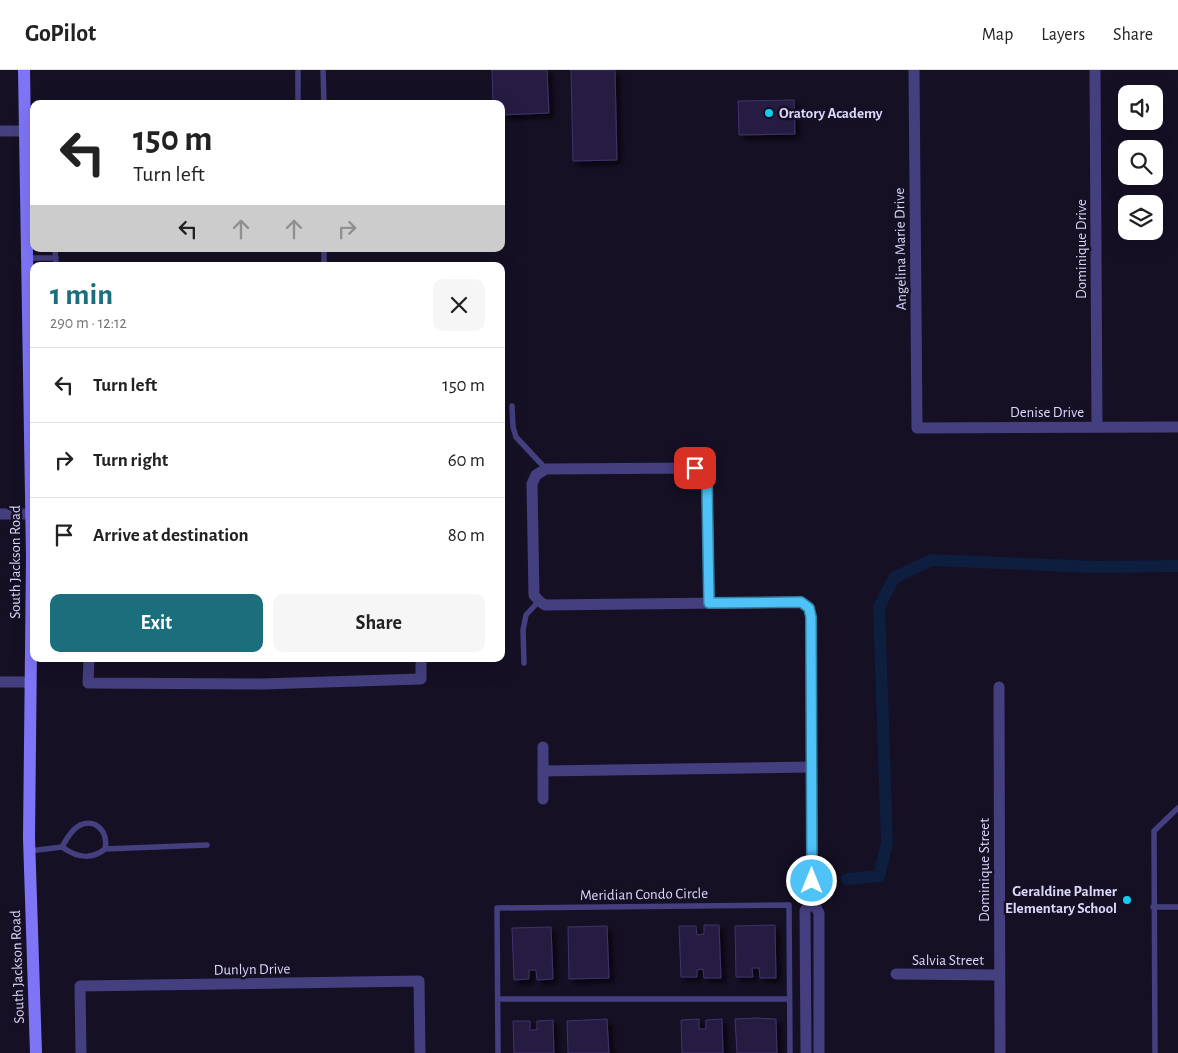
<!DOCTYPE html>
<html lang="en">
<head>
<meta charset="utf-8">
<style>
  :root { --surface:#fff; --page:#f6f6f6; --text:#222; --muted:#767676; --line:#e0e0e0; --accent:#1b6f7d }
  body { margin:0; font-family:"Alegreya Sans",sans-serif; background:var(--page); color:var(--text); height:100vh; display:flex; flex-direction:column; font-size:19px; white-space:nowrap }
  * { box-sizing:border-box; margin:0 }
  p { font-size:16px; color:var(--muted) }
  .icon { flex:none; width:28px; height:28px; fill:none; stroke:currentColor; stroke-width:2; stroke-linecap:round; stroke-linejoin:round }
  .map { position:relative; flex:1; overflow:hidden }
  .drawer { position:absolute; left:30px; top:192px; width:475px; height:400px; display:flex; flex-direction:column; background:var(--surface); border-radius:10px; box-shadow:0 5px 20px #0002 }
  .drawer>* { flex:none }
  .banner { position:absolute; left:30px; top:30px; width:475px; height:152px; border-radius:10px; box-shadow:0 5px 20px #0002; background:#fff; color:var(--text); overflow:hidden }
  .tools { position:absolute; left:1118px; top:15px; display:grid; gap:10px }
  .tools a { display:grid; place-items:center; width:45px; height:45px; border-radius:10px; background:var(--surface); box-shadow:0 5px 20px #0002; font-size:25px }
  .pin { position:absolute; display:grid; place-items:center; width:42px; height:42px; color:#fff; margin:-21px; border-radius:10px; box-shadow:0 2px 8px #0006 }
  .me { position:absolute; width:55px; margin:-28px; rotate:0deg; stroke-linejoin:round; filter:drop-shadow(0 0 4px #0008) }
  .turn { display:flex; align-items:center; gap:18px; height:105px; padding:0 20px; font-size:22px }
  .turn .icon { width:65px; height:65px; stroke-width:2.5 }
  .turn b { display:block; font-size:35px; line-height:42px }
  .lanes { display:flex; align-items:center; height:48px; padding:0 20px; background:#0003; justify-content:center; gap:25px; direction:ltr }
  .lanes .off { opacity:.35 }
  .round { display:grid; place-items:center; flex:none; width:52px; height:52px; border-radius:10px; background:var(--page) }
  .head { display:flex; align-items:center; justify-content:space-between; height:85px; padding:0 20px }
  h1 { font-size:30px; font-weight:700; line-height:38px; color:var(--accent) }
  .primary-button { display:flex; gap:10px; margin-top:auto; padding:10px 20px }
  .primary-button a { flex:1; height:58px; border-radius:10px; background:var(--accent); color:#fff; font-size:20px; font-weight:700; line-height:58px; text-align:center }
  .primary-button a+a { background:var(--page); color:var(--text) }
  ul { padding:0; list-style:none }
  li { display:flex; align-items:center; gap:15px; height:75px; padding:0 20px; border-top:1px solid var(--line) }
  li div { flex:1 }
  li b { display:block; font-size:19px }
  li em { font-style:normal }
  header { display:flex; align-items:center; gap:30px; box-sizing:border-box; height:70px; padding:0 25px; background:var(--surface); border-bottom:1px solid var(--line) }
  header strong { font-size:24px }
  nav { display:flex; gap:28px; margin-inline-start:auto; font-size:18px }
  .map>svg:first-child { display:block }
  .lines { fill:none; stroke-linecap:round; stroke-linejoin:round }
  .canal { stroke:#0e1e3f; stroke-width:12 }
  .building { fill:#271e43; stroke:#40326d; filter:url(#shadow) }
  .lane { stroke:#443f7f; stroke-width:5.5 }
  .street { stroke:#443f7f; stroke-width:11 }
  .secondary { stroke:#7d75f5; stroke-width:12 }
  .route-casing { stroke:#337fa1; stroke-width:12 }
  .route { stroke:#4fc3f7; stroke-width:9 }
  .poi-dot { fill:#12cdec; stroke:#151024; stroke-width:2 }
  .labels { text-anchor:middle; stroke-width:5; stroke-linejoin:round; paint-order:stroke }
  .poi-label { font-size:15px; font-weight:bold; fill:#dcd6fc; stroke:#151024; text-anchor:start }
  .street-label { font-size:15px; fill:#dcd6fc; stroke:#151024 }
</style>
</head>
<body>
<header>
<strong>GoPilot</strong>
<nav><a>Map</a><a>Layers</a><a>Share</a></nav>
</header>
<div class="map">
<svg width="1178" height="983" viewBox="0 0 1178 983">
  <defs>
    <filter id="shadow"><feDropShadow dx="4.5" dy="4.5" stdDeviation="2.5" flood-color="#0009"/></filter>
  </defs>
  <rect width="100%" height="100%" fill="#151024"/>
  <g class="lines">
    <polyline class="canal" points="847,809 879,806 887,773 879,537 894,508 931,490 1095,497 1178,496"/>
  </g>
  <g class="building">
    <polygon points="492,0 547,0 549,43 501,45 501,34 493,34"/>
    <polygon points="571,0 615,0 617,90 573,91"/>
    <polygon points="794,30 795,64 739,65 738,31"/>
    <polygon points="704,855 719,855 721,908 704,908 703,899 697,900 697,907 681,907 679,856 696,856 697,865 704,864"/>
    <polygon points="775,855 776,908 760,908 759,898 752,898 753,907 736,907 735,856"/>
    <polygon points="607,856 609,908 569,909 568,857"/>
    <polygon points="551,857 553,909 537,910 536,900 529,900 529,909 514,910 512,858"/>
    <polygon points="757,948 776,949 777,983 737,983 735,949"/>
    <polygon points="607,949 609,983 568,983 567,951"/>
    <polygon points="699,949 699,959 706,959 706,950 722,949 723,983 682,983 681,950"/>
    <polygon points="553,950 554,983 514,983 513,951 530,951 530,960 537,960 537,951"/>
  </g>
  <g class="lines">
    <g class="lane">
      <polyline points="323,0 324,34"/>
      <polyline points="298,34 298,0"/>
      <polyline points="55,179 56,196"/>
      <polyline points="324,179 324,196"/>
      <polyline points="28,188 56,188"/>
      <polyline points="512,336 513,357 516,367 546,399"/>
      <polyline points="524,593 523,560 526,545 539,531"/>
      <path d="M62,777c14,10 28,14 43,2"/>
      <path d="M29,781l33,-4c4,-7 8,-15 15,-20 17,-11 32,4 28,22l102,-4"/>
      <polyline points="1153,837 1178,837"/>
      <polyline points="498,929 789,929"/>
      <polyline points="498,983 497,838 789,835 790,983"/>
      <polyline points="1155,983 1154,761 1178,738"/>
    </g>
    <g class="street">
      <polyline points="914,0 917,358 1178,357"/>
      <polyline points="1095,0 1097,357"/>
      <polyline points="0,61 25,61"/>
      <polyline points="0,444 31,444"/>
      <polyline points="709,533 707,413 703,404 695,398 546,399 536,405 532,414 534,525 539,531 545,535 801,532 809,538 811,547 812,830"/>
      <polyline points="89,589 88,613 262,614 421,609 421,589"/>
      <polyline points="0,612 30,612"/>
      <polyline points="999,617 1000,983"/>
      <polyline points="543,677 543,701"/>
      <polyline points="543,729 543,701 811,697"/>
      <polyline points="896,904 999,905"/>
      <polyline points="81,983 80,916 419,911 420,983"/>
      <polyline points="806,983 805,841 812,830 819,843 819,983"/>
    </g>
    <polyline class="secondary" points="24,0 32,487 29,768 36,983"/>
  </g>
  <g class="lines">
    <g class="route-casing">
      <polyline id="route" points="695,398 703,404 707,413 709,533 801,532 809,538 811,547 812,811"/>
    </g>
    <use href="#route" class="route"/>
  </g>
  <g class="poi-dot">
    <circle cx="769" cy="43" r="5"/>
    <circle cx="1127" cy="830" r="5"/>
  </g>
  <g class="labels">
    <g class="poi-label">
      <text x="779" y="48">Oratory Academy</text>
      <text x="1117" y="826" text-anchor="end">Geraldine Palmer<tspan x="1117" dy="17">Elementary School</tspan></text>
    </g>
    <g class="street-label">
      <text transform="translate(900 179) rotate(-91)" y="5">Angelina Marie Drive</text>
      <text transform="translate(1081 179) rotate(-90)" y="5">Dominique Drive</text>
      <text x="1047" y="347">Denise Drive</text>
      <text transform="translate(15 492) rotate(-90)" y="5">South Jackson Road</text>
      <text transform="translate(984 800) rotate(-90)" y="5">Dominique Street</text>
      <text transform="translate(644 824) rotate(-1)" y="5">Meridian Condo Circle</text>
      <text x="948" y="895">Salvia Street</text>
      <text transform="translate(17 897) rotate(-92)" y="5">South Jackson Road</text>
      <text transform="translate(252 899) rotate(-1)" y="5">Dunlyn Drive</text>
    </g>
  </g>
</svg>
<div class="tools">
<a><svg class="icon" aria-label="sound" viewBox="0 0 24 24"><path d="M4 9h4l5-4v14l-5-4H4zM17 9q2 3 0 6"/></svg></a>
<a><svg class="icon" aria-label="search" viewBox="0 0 24 24"><circle cx="10" cy="10" r="6"/><path d="M15 15l6 6"/></svg></a>
<a><svg class="icon" aria-label="layers" viewBox="0 0 24 24"><path d="M12 4l9 5-9 5-9-5zM3 14l9 5 9-5"/></svg></a>
</div>
<div class="pin" style="left:695px;top:398px;background:#d93025"><svg class="icon" aria-label="arrive" viewBox="0 0 24 24"><path d="M6 21V4h12l-3 4 3 4H6"/></svg></div>
<svg class="me" style="left:812px;top:811px" viewBox="-20 -20 40 40"><circle r="17" fill="#4fc3f7" stroke="#fff" stroke-width="3"/><path d="M0-11L8 9 0 5-8 9z" fill="#fff"/></svg>
<div class="banner">
<div class="turn"><svg class="icon" aria-label="left" viewBox="0 0 24 24"><path d="M17 20v-9H6M10 6l-5 5 5 5"/></svg><div><b>150 m</b>Turn left</div></div>
<div class="lanes"><svg class="icon" aria-label="left" viewBox="0 0 24 24"><path d="M17 20v-9H6M10 6l-5 5 5 5"/></svg><svg class="icon off" aria-label="ahead" viewBox="0 0 24 24"><path d="M12 20V5M6 11l6-6 6 6"/></svg><svg class="icon off" aria-label="ahead" viewBox="0 0 24 24"><path d="M12 20V5M6 11l6-6 6 6"/></svg><svg class="icon off" aria-label="right" viewBox="0 0 24 24"><path d="M7 20v-9h11M14 6l5 5-5 5"/></svg></div>
</div>
<section class="drawer">
<div class="head"><div><h1>1 min</h1><p>290 m · 12:12</p></div><a class="round"><svg class="icon" aria-label="close" viewBox="0 0 24 24"><path d="M6 6l12 12M18 6L6 18"/></svg></a></div>
<ul>
<li><svg class="icon" aria-label="left" viewBox="0 0 24 24"><path d="M17 20v-9H6M10 6l-5 5 5 5"/></svg><div><b>Turn left</b></div><em>150 m</em></li>
<li><svg class="icon" aria-label="right" viewBox="0 0 24 24"><path d="M7 20v-9h11M14 6l5 5-5 5"/></svg><div><b>Turn right</b></div><em>60 m</em></li>
<li><svg class="icon" aria-label="arrive" viewBox="0 0 24 24"><path d="M6 21V4h12l-3 4 3 4H6"/></svg><div><b>Arrive at destination</b></div><em>80 m</em></li>
</ul>
<div class="primary-button"><a>Exit</a><a>Share</a></div>
</section>
</div>
</body>
</html>
